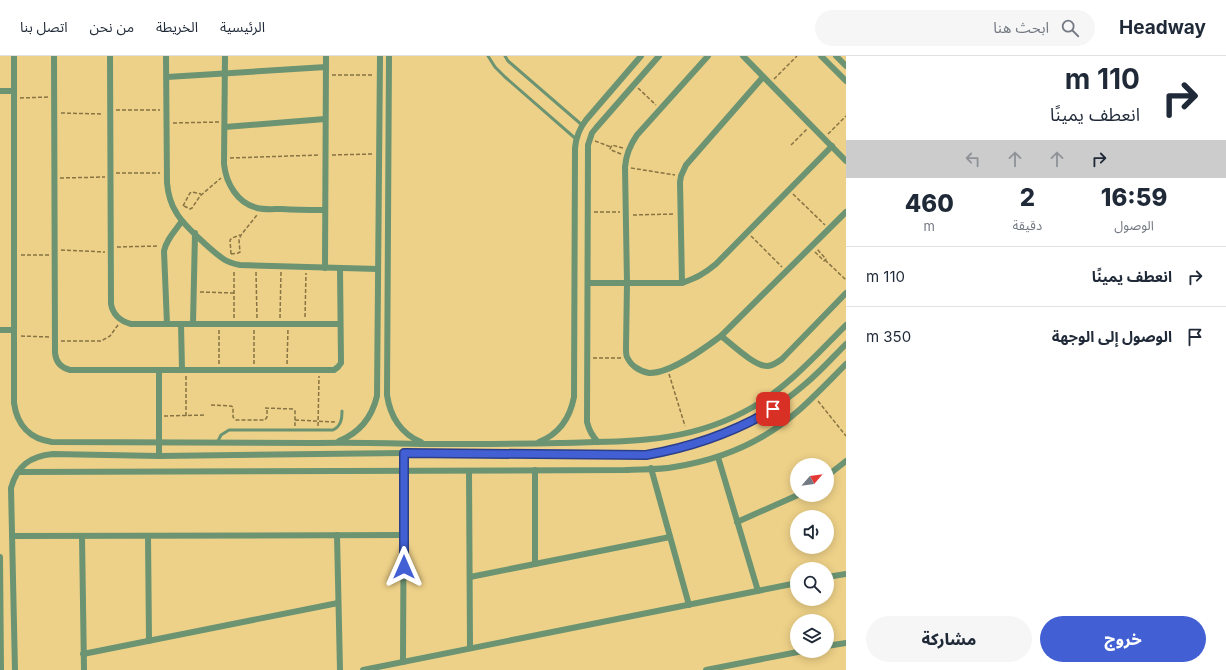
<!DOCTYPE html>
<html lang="ar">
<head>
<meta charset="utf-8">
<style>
  :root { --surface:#fff; --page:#f6f6f7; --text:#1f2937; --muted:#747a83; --line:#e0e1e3; --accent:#4260d3 }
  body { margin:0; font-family:Inter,"Noto Sans Arabic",sans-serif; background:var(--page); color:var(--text); direction:rtl; height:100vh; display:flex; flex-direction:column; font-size:15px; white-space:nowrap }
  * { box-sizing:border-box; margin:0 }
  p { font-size:13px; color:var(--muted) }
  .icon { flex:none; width:22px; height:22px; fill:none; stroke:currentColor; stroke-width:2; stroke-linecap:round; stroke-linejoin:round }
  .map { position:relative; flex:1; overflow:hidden; direction:ltr }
  .details { display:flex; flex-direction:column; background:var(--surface); width:380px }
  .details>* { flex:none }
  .guide { background:#fff; color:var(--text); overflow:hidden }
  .needle { width:26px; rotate:62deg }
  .tools { position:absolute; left:790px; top:402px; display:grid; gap:8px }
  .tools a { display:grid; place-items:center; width:44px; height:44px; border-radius:50%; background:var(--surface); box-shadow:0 2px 10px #0003; font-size:20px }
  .pin { position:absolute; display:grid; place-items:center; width:34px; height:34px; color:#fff; margin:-17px; border-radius:8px; box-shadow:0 2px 6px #0006 }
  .me { position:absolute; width:44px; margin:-22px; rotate:0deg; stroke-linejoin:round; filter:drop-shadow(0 0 3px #0008) }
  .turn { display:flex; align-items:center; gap:14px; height:84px; padding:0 20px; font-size:18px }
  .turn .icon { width:52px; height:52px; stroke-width:2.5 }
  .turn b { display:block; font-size:28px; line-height:34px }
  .lanes { display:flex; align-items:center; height:38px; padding:0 20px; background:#0003; justify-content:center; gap:20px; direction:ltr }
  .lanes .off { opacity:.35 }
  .eta { display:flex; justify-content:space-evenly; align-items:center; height:68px; text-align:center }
  .eta b { font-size:24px; font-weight:800; line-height:28px }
  .action { display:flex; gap:8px; margin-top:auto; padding:8px 20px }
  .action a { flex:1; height:46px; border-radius:24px; background:var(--accent); color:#fff; font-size:16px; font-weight:800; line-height:46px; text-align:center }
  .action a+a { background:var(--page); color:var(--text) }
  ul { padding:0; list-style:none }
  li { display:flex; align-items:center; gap:12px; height:60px; padding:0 20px; border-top:1px solid var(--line) }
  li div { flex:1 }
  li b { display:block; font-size:15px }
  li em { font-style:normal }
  header { display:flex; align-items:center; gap:24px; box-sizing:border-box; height:56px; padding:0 20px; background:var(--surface); border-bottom:1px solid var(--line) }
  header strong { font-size:19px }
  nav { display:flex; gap:22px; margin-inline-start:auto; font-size:14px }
  .search { width:280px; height:36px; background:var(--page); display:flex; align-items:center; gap:10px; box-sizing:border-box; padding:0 14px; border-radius:22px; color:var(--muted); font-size:15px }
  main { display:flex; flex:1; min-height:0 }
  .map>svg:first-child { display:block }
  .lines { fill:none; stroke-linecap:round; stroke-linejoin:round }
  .path { stroke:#877343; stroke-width:1.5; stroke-dasharray:4 2; stroke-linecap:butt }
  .service { stroke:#6c9472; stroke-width:3 }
  .minor { stroke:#6c9472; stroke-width:6 }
  .route-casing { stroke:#2b3e89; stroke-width:10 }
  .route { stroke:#4260d3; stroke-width:7 }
</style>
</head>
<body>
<header>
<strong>Headway</strong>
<div class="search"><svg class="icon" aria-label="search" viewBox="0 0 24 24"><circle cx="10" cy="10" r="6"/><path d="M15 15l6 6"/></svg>ابحث هنا</div>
<nav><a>الرئيسية</a><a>الخريطة</a><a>من نحن</a><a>اتصل بنا</a></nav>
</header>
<main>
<section class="details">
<div class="guide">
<div class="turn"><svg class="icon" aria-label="right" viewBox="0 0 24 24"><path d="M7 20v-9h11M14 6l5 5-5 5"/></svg><div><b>110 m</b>انعطف يمينًا</div></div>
<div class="lanes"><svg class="icon off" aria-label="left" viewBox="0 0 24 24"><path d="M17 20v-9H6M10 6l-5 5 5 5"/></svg><svg class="icon off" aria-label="ahead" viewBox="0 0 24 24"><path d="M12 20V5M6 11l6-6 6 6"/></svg><svg class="icon off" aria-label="ahead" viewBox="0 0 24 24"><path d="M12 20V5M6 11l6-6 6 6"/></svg><svg class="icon" aria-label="right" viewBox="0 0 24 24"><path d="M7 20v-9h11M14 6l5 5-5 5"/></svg></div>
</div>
<div class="eta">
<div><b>16:59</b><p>الوصول</p></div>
<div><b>2</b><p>دقيقة</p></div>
<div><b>460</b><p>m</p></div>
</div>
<ul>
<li><svg class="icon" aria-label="right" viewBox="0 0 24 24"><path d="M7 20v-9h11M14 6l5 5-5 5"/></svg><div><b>انعطف يمينًا</b></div><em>110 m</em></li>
<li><svg class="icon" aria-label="arrive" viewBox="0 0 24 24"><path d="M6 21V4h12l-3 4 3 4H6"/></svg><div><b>الوصول إلى الوجهة</b></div><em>350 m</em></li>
</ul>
<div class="action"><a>خروج</a><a>مشاركة</a></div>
</section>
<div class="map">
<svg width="846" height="614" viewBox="0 0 846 614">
  <rect width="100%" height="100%" fill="#eed188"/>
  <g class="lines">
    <g class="path">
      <polyline points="332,19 374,19"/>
      <polyline points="774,23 797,0"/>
      <polyline points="638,32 656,49"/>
      <polyline points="20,42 48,41"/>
      <polyline points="116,54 160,54"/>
      <polyline points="61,57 103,58"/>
      <polyline points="173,67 219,66"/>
      <polyline points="828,78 846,60"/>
      <polyline points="595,85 611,91"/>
      <polyline points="791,89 807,73"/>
      <polyline points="621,98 611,94 610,93 612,89 623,92"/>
      <polyline points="332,99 372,98"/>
      <polyline points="230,102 320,99"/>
      <polyline points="631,112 675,119"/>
      <polyline points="116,117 160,117"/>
      <polyline points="60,122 105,121"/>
      <polyline points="793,138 825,169"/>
      <polyline points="183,150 190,137 192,136 201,138"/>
      <polyline points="184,150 190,153 192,152 200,140 221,122"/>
      <polyline points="594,156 620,156"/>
      <polyline points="633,159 675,158"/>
      <polyline points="751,180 782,211"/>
      <polyline points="117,191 159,190"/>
      <polyline points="61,194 105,196"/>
      <polyline points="815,196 824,205 826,203 817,193"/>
      <polyline points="231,198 238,197 240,196 239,184 241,179 257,159"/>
      <polyline points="231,198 230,184 232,182 240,179"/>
      <polyline points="21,199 49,199"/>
      <polyline points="825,204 846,224"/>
      <polyline points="256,216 257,262"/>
      <polyline points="200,236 234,237"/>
      <polyline points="305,261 306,217"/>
      <polyline points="234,262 234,214"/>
      <polyline points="280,262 281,216"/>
      <polyline points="219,274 219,308"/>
      <polyline points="21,280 49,281"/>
      <polyline points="61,285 101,285 110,280 118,269"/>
      <polyline points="593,302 621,302"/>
      <polyline points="254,308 254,274"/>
      <polyline points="287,308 288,273"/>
      <polyline points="669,318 685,370"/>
      <polyline points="818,345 846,380"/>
      <polyline points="211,349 231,350 233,351 233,361 236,364 265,364 267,361 267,352"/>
      <polyline points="265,352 293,353 295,355 295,370"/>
      <polyline points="164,360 206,359"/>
      <polyline points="186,360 186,320"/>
      <polyline points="295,364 335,366"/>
      <polyline points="318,370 319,320"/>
    </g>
    <g class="service">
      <polyline points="488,0 495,11 505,21 576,83"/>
      <polyline points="505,0 508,5 582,69"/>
      <path d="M217,387l4,-8 8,-5h104c8,-4 9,-11 9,-19"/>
    </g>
    <g class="minor">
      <path d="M14,0v347c3,22 16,36 38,39l259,1c37,-1 75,0 112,1 45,0 91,0 136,-1 71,-2 130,1 194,-36 36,-21 64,-53 93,-82"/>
      <path d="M54,0l1,297c1,9 6,15 15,17h264l4,-3 3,-4 -1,-95"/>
      <path d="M110,0l1,248c2,11 9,17 20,20h209"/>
      <path d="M166,0l1,127c1,10 3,20 9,29 6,12 38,41 49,48 5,3 10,4 15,5l138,4"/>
      <path d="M225,0l-1,108c2,19 13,39 33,44 8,2 17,1 25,1 14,1 29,1 43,1"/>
      <path d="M389,0l-2,339c3,21 14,39 34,47"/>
      <path d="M708,0l-71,79c-7,10 -11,19 -12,32l2,116 -1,65c0,3 0,7 1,9 2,4 5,8 8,10 4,3 9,5 14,6 21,1 56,-25 72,-37l125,-124"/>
      <polyline points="743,0 846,105"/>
      <polyline points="821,0 846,25"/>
      <polyline points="836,0 846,10"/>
      <polyline points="167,21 326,11"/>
      <polyline points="0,35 14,35"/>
      <polyline points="225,71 325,63"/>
      <polyline points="325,212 326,0"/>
      <path d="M588,227h94c14,-5 22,-9 34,-19l116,-118"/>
      <polyline points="682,227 680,126 681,120 686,109 763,21"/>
      <path d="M167,268l-3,-73c2,-11 11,-20 18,-30"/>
      <polyline points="181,268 182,314"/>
      <polyline points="193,268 195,177"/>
      <polyline points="0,274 14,274"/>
      <path d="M721,280c11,8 34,31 47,30 6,-1 10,-4 14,-7l64,-66"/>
      <path d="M339,385c20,-8 33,-24 38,-45l3,-340"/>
      <path d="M539,386c20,-8 31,-24 35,-45l1,-249c1,-11 4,-19 11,-28l55,-64"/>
      <path d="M598,386c-6,-6 -9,-12 -11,-20l1,-277 4,-12 4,-5 63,-72"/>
      <polyline points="159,400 159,314"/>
      <polyline points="718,401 758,535"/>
      <polyline points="651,412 689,549"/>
      <polyline points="535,414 535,508"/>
      <polyline points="469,415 470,592"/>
      <path d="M18,416l607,-2c16,-1 33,0 49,-3 45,-7 89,-25 124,-56 17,-15 32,-31 48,-47"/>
      <polyline points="827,420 846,405"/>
      <polyline points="737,466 798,439"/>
      <polyline points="337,479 340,614"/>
      <polyline points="12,480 404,479"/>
      <polyline points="82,480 84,614"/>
      <polyline points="148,480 149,585"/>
      <polyline points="0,501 1,614"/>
      <polyline points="470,521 670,481"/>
      <polyline points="827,521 846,518"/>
      <polyline points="827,590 846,587"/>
      <polyline points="83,598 338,547"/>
      <polyline points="403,606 404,397"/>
      <path d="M15,614l-4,-182c6,-22 19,-32 42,-34l106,2 245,-3 242,2c58,-10 113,-31 158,-70 15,-12 28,-27 42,-41"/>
      <polyline points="363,614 797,527"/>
      <polyline points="706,614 803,595"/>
    </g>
  </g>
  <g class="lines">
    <g class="route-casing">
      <path id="route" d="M404,511v-114l242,2c46,-8 87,-22 127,-46"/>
    </g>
    <use href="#route" class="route"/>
  </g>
</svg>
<div class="tools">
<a><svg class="needle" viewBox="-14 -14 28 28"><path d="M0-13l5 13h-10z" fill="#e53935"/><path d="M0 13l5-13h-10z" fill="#747a83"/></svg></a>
<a><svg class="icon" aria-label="sound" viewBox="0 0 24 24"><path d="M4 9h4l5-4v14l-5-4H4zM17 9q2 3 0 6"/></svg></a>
<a><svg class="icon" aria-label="search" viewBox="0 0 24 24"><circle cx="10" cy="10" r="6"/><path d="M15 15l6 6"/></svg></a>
<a><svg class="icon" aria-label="layers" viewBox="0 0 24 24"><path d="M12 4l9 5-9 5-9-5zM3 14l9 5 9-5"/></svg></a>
</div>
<div class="pin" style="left:773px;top:353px;background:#d93025"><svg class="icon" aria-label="arrive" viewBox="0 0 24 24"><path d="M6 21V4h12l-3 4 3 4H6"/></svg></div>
<svg class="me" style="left:404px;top:511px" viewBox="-20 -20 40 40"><path d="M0-17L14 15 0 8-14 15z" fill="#4260d3" stroke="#fff" stroke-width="4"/></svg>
</div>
</main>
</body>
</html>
